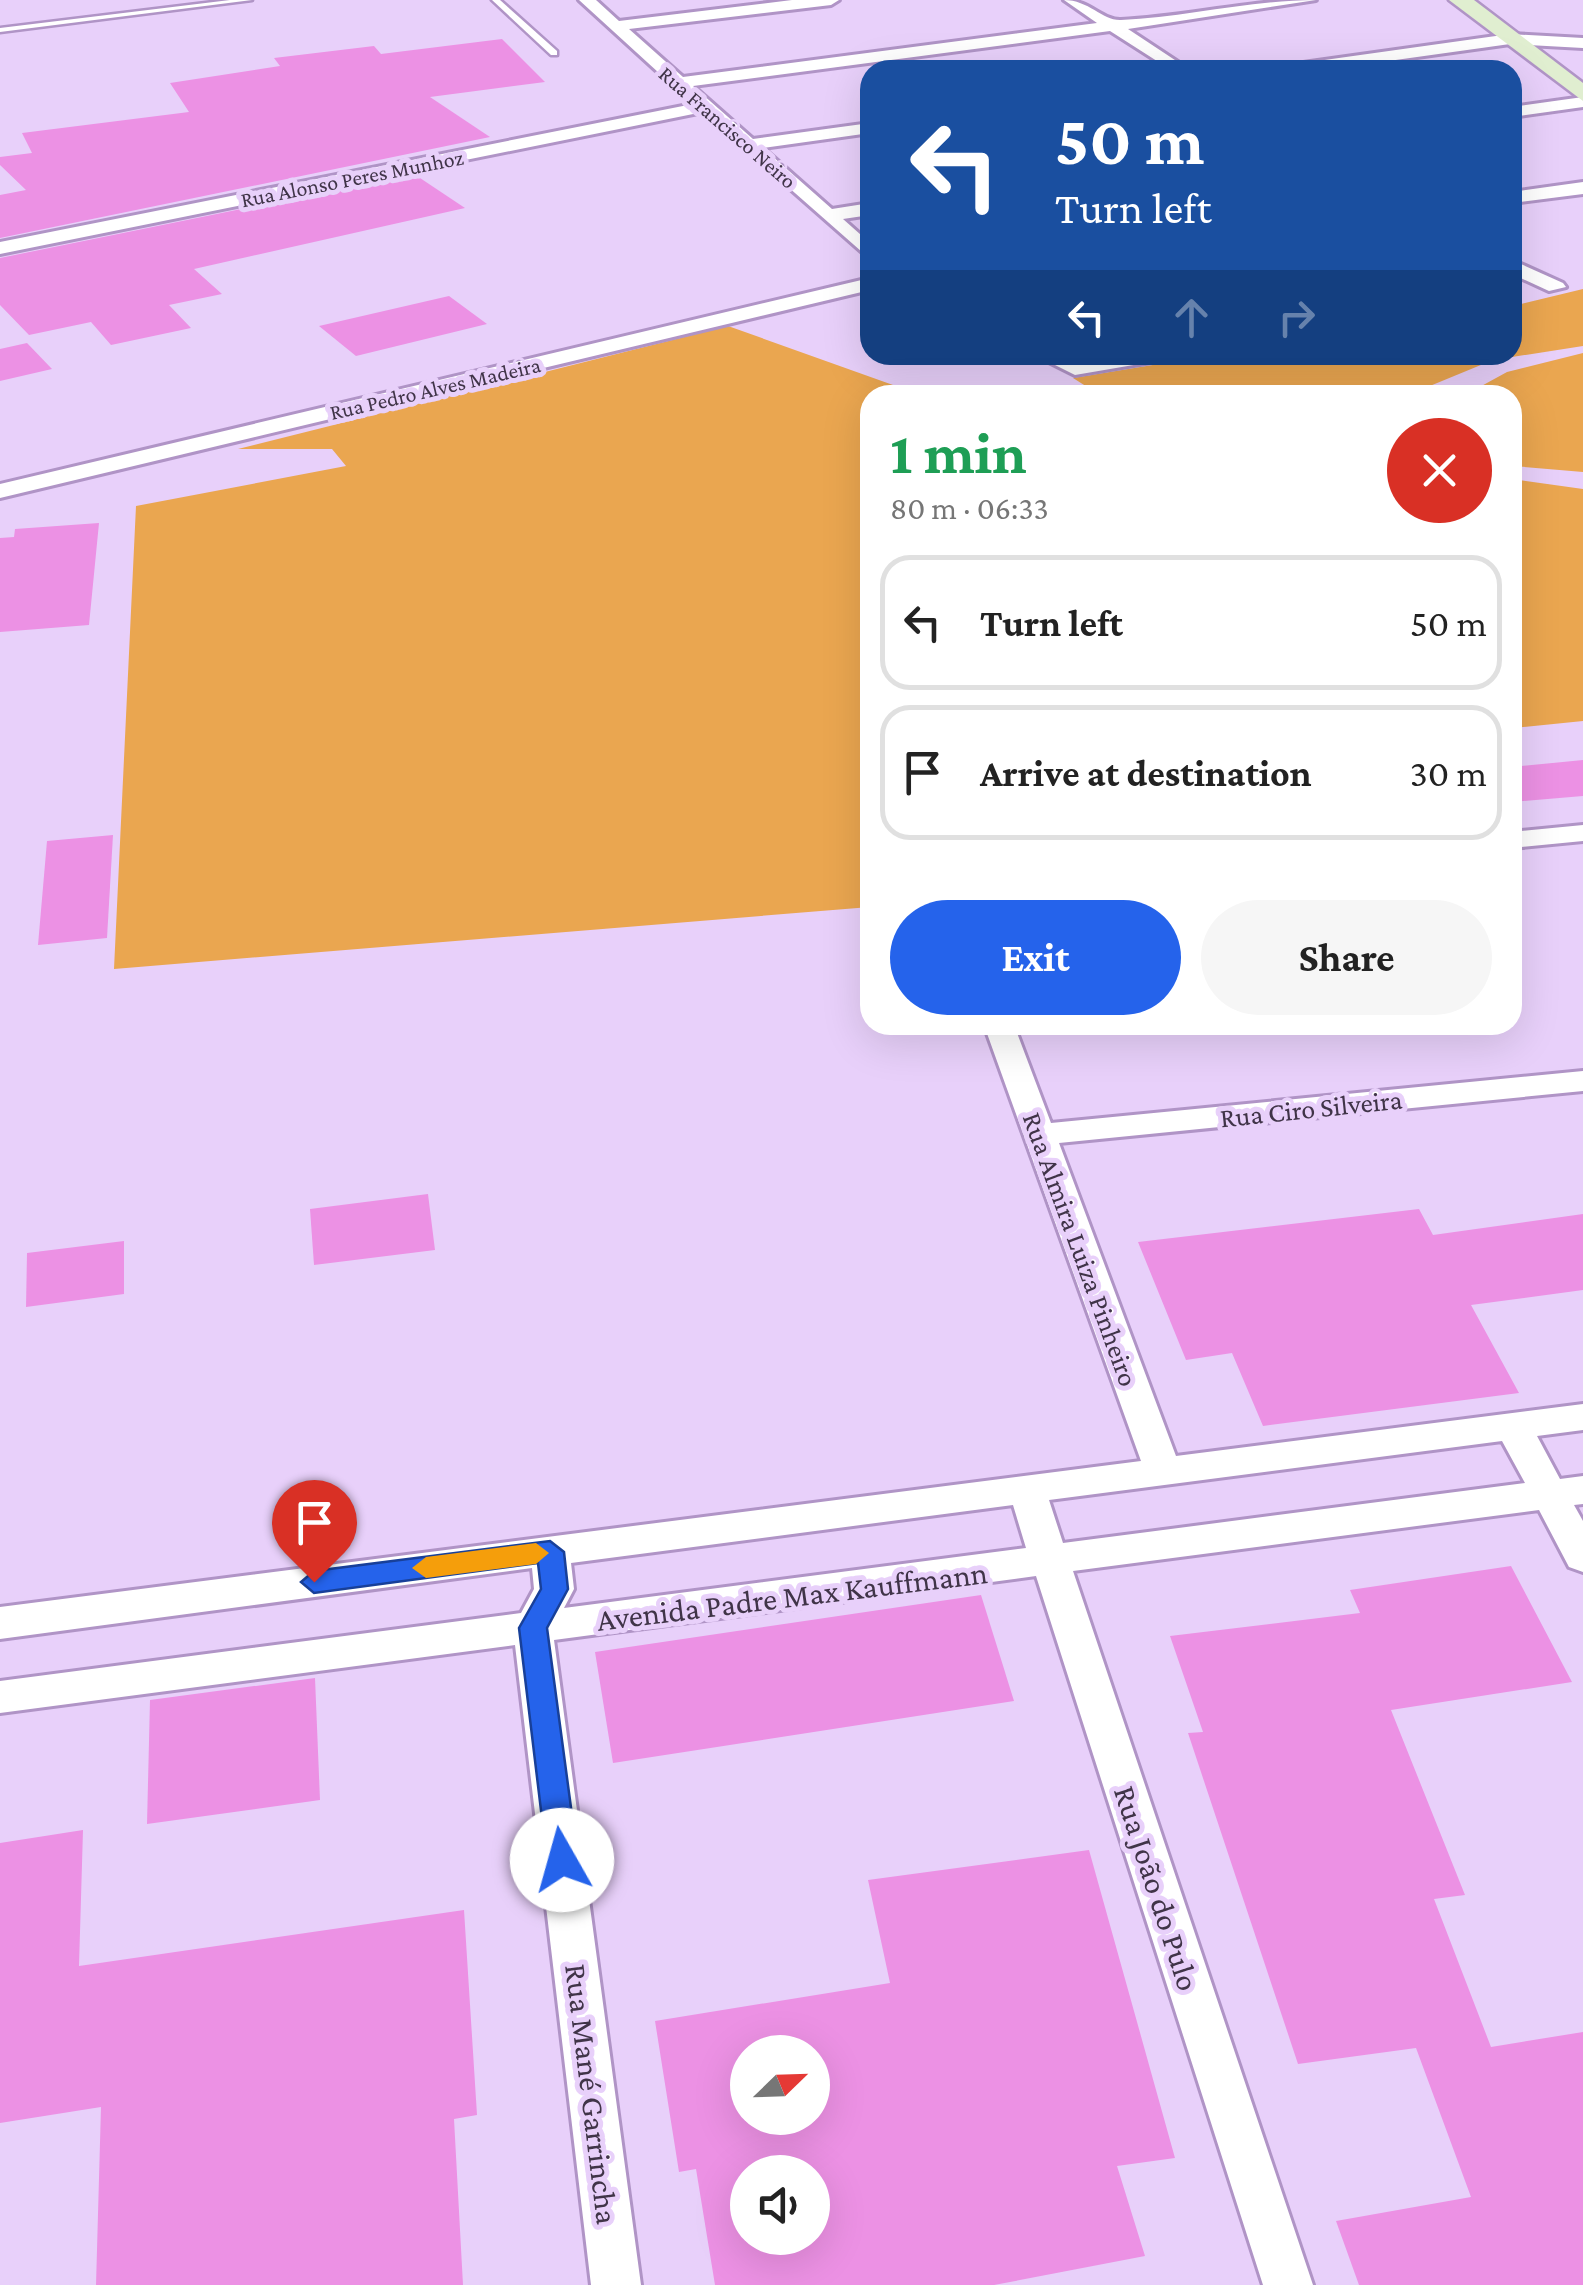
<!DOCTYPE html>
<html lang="en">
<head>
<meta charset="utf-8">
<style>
  :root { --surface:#fff; --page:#f6f6f6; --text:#222; --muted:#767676; --line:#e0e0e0; --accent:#2563eb }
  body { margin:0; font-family:"Crimson Pro",serif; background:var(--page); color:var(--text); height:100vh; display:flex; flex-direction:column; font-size:38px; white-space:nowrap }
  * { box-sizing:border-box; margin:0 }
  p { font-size:32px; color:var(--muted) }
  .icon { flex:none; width:55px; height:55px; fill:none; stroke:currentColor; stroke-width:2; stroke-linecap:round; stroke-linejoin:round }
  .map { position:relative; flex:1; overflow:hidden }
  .panel { position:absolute; left:860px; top:385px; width:662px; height:650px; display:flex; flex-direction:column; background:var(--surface); border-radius:30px; box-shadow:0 10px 40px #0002 }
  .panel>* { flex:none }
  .guide { position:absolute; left:860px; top:60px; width:662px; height:305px; border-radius:30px; box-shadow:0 10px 40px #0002; background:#1a4fa0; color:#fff; overflow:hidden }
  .needle { width:65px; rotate:67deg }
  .controls { position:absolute; left:730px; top:2035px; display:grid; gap:20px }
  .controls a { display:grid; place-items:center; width:100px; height:100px; border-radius:50%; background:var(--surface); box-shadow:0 10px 40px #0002; font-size:50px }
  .pin { position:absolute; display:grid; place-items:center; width:85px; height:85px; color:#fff; margin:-102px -42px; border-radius:50% 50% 50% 0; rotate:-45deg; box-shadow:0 0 10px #0007 }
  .pin .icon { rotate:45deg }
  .me { position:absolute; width:110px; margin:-55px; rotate:353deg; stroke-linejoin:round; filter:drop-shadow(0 0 8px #0008) }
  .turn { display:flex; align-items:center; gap:35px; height:210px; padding:0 30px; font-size:45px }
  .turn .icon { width:130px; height:130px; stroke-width:2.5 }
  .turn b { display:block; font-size:70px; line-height:85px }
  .lanes { display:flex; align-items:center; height:95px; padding:0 30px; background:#0003; justify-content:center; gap:50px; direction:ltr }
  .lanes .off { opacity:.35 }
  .round { display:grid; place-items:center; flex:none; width:105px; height:105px; border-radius:52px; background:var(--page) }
  .headline { display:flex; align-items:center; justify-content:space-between; height:170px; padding:0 30px }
  h1 { font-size:60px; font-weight:700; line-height:75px; color:#1e9e55 }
  .primary-button { display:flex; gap:20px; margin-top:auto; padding:20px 30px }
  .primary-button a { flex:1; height:115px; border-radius:60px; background:var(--accent); color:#fff; font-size:40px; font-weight:700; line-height:115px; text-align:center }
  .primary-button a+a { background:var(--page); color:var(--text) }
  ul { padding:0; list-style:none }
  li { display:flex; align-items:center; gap:30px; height:135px; margin:0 20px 15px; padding:0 10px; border:5px solid var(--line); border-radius:30px }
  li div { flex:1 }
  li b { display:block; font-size:38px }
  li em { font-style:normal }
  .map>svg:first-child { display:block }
  .green { fill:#eaa650 }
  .building { fill:#ec91e4; fill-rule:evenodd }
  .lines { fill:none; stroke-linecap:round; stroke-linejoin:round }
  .lane-casing { stroke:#b094c6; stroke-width:5 }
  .street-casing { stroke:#b094c6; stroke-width:6 }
  .secondary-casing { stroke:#b094c6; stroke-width:5 }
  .lane { fill:#fff; fill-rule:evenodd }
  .street { fill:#fff; fill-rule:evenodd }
  .secondary { fill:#e0eed0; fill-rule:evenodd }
  .route { fill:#2563eb; stroke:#184099; stroke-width:2.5 }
  .slow { fill:#f59e0b }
  .labels { text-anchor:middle; stroke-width:10; stroke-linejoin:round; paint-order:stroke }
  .far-street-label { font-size:22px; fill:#403448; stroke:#e8d0fa }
  .street-label { font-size:28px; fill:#403448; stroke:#e8d0fa }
  .near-street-label { font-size:32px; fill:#403448; stroke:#e8d0fa }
</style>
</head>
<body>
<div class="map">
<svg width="1583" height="2285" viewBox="0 0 1583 2285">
  <rect width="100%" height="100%" fill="#e8d0fa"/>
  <g class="green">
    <polygon points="1583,289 1583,346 1493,360 1408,395 1100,395 1073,378 1214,355 1512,355 1513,306"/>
    <polygon points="728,326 893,385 887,395 870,395 870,907 114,969 136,506 346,466 332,449 238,449"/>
    <polygon points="1583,353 1583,472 1513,466 1512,395 1465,395 1507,372"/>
    <polygon points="1512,479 1583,489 1583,721 1513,728"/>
  </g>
  <g class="building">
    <polygon points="502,39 545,82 430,97 490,137 0,238 0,195 26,190 0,165 0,157 32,153 22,133 189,112 170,83 280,66 274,58 374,46 381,54"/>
    <polygon points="414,174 465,208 194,269 222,294 169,305 191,328 111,345 91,322 29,335 0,305 0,258"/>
    <polygon points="449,296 487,324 356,356 319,326"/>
    <polygon points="27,343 52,369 0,381 0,349"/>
    <polygon points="99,523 89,625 0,632 0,538 14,537 15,529"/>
    <polygon points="1583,760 1583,796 1512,802 1512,767"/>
    <polygon points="113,835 107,938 38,945 47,841"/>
    <polygon points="428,1194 435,1250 314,1265 310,1209"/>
    <polygon points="1419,1209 1433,1235 1583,1214 1583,1290 1471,1305 1519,1393 1263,1426 1232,1353 1186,1360 1138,1242"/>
    <polygon points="124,1241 124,1294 26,1307 27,1253"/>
    <polygon points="1511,1566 1572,1682 1391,1710 1465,1895 1434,1899 1491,2047 1583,2032 1583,2285 1359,2285 1336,2221 1471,2197 1416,2048 1298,2064 1188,1733 1203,1732 1170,1636 1360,1613 1350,1590"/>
    <polygon points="981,1595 1014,1701 613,1763 595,1652"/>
    <polygon points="315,1678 320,1800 147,1824 150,1700"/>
    <polygon points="83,1830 79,1966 464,1910 477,2115 454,2119 463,2285 96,2285 101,2107 0,2123 0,1843"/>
    <path d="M1089,1850l86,308 -58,8 28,90 -151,29h-279l-19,-116 -17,3 -24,-151 235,-38 -22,-103zM748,2052h64v66h-64zM748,2172h64v66h-64z"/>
  </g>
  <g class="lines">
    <g class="lane-casing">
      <g id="lane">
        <polygon points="230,0 252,0 0,32 0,28"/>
        <polygon points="492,0 500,0 557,51 557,55 551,55"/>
      </g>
    </g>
    <g class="street-casing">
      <g id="street">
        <path d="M579,0h17l23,21 173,-21h47l-8,5 -202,24 54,48 414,-54 -33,-23c25,0 39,21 57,20 65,-3 129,-20 195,-20l-188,29 62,41h-19l-61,-39 -417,55 60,53 117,-16v10l-107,15 69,61 38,-6v12l-27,4 27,24v16l-167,-147 -703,142v-12l693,-138z"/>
        <polygon points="1510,34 1583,38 1583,48 1510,44 1324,70 1281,70 1289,65"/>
        <polygon points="1583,97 1583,107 1512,117 1512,107"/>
        <polygon points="1583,182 1583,194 1512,203 1512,192"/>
        <polygon points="1512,260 1563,283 1566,287 1549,291 1512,274"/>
        <polygon points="870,278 870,290 0,498 0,484"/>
        <polygon points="1035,355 1062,355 1078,362 1120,355 1167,355 1157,361 1075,375"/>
        <polygon points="1583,825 1583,841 1512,848 1512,832"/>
        <path d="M984,1025h30l37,98 532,-52v20l-524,52 117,313 407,-52v26l-46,6 23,43 23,-3v28l-9,1 9,16v51l-14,-5 -30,-57 -466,61 240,714h-50l-227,-709 -482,64 87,645h-50l-76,-640 -515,68v-32l521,-68 13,-24 -2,-21 -532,71v-32l1141,-146zM1502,1441l23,42 -462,60 -14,-43zM1013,1505l13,43 -462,60 10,-19 -3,-26z"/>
      </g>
    </g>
    <g class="secondary-casing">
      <polygon id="secondary" points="1449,0 1474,0 1583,83 1583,101"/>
    </g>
    <use href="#lane" class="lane"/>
    <use href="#street" class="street"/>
    <use href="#secondary" class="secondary"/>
  </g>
  <polygon class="route" points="550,1541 564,1552 568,1589 547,1628 578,1860 573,1869 562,1873 552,1869 547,1860 519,1628 541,1589 538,1563 314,1593 301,1582 314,1571"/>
  <polygon class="slow" points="536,1543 549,1553 536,1564 426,1578 412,1568 426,1557"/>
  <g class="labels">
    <g class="far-street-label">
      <text transform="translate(728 127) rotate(41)" y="8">Rua Francisco Neiro</text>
      <text transform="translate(352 178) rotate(-11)" y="8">Rua Alonso Peres Munhoz</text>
      <text transform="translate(435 388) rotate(-13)" y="8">Rua Pedro Alves Madeira</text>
    </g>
    <g class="street-label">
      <text transform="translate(1311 1108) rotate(-6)" y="10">Rua Ciro Silveira</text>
      <text transform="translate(1081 1249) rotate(70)" y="10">Rua Almira Luiza Pinheiro</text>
    </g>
    <g class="near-street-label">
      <text transform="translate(792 1596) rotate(-7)" y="11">Avenida Padre Max Kauffmann</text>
      <text transform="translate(1157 1888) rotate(72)" y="11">Rua João do Pulo</text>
      <text transform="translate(592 2094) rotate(83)" y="11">Rua Mané Garrincha</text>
    </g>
  </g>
</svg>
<div class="controls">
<a><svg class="needle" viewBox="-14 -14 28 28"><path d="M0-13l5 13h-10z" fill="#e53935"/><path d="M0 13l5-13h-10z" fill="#767676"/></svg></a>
<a><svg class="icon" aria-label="sound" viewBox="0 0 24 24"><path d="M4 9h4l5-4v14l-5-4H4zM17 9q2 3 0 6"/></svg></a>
</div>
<div class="pin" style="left:314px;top:1582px;background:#d93025"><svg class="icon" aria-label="arrive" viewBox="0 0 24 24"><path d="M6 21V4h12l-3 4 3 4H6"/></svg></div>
<svg class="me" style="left:562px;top:1860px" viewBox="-20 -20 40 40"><circle r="19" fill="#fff"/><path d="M0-13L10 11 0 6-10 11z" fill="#2563eb"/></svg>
<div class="guide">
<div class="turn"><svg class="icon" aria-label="left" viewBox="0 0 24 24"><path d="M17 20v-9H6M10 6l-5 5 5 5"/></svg><div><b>50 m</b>Turn left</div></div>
<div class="lanes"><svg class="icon" aria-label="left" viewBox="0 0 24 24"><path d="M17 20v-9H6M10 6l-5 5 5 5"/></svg><svg class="icon off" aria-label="ahead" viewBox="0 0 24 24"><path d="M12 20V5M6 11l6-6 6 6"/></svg><svg class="icon off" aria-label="right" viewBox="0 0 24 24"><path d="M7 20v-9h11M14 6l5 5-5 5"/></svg></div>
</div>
<section class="panel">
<div class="headline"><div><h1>1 min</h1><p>80 m · 06:33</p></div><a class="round" style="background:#d93025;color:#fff"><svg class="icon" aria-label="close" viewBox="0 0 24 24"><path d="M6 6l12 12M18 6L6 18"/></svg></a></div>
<ul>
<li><svg class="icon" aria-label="left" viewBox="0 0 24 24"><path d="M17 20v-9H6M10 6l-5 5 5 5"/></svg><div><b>Turn left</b></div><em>50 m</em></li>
<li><svg class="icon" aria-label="arrive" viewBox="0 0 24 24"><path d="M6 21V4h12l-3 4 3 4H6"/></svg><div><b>Arrive at destination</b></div><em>30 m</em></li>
</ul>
<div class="primary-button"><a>Exit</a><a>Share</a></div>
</section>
</div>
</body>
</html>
